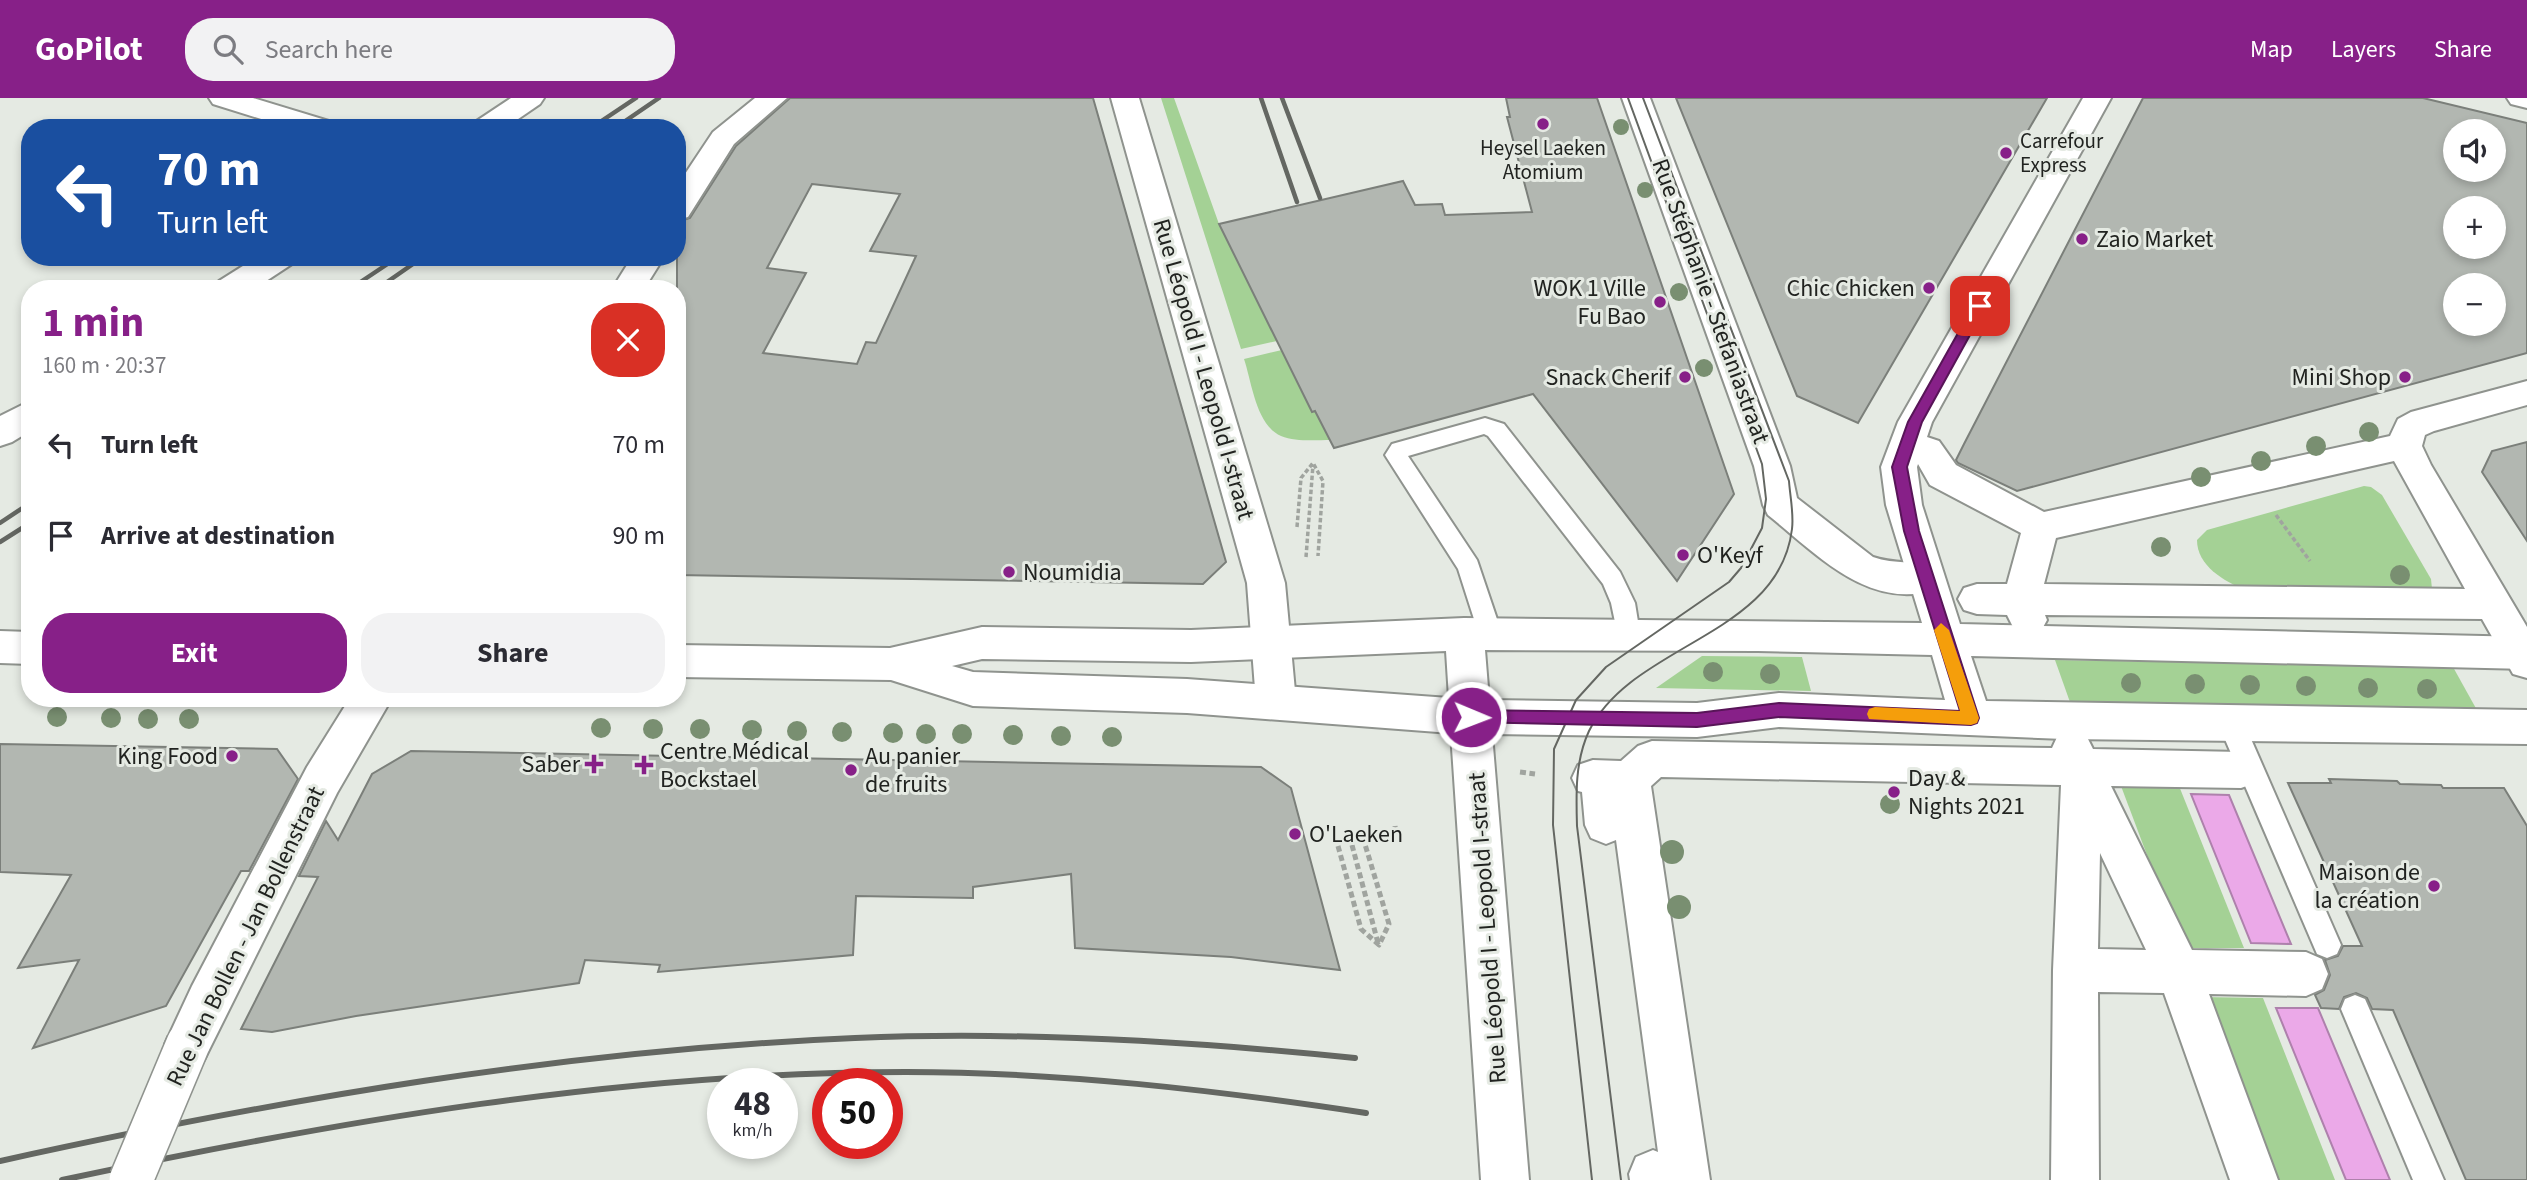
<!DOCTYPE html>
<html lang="en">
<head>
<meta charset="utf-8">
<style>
  :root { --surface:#fff; --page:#f2f2f3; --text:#2b2b33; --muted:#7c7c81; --accent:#872088 }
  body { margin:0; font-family:"Source Sans 3",sans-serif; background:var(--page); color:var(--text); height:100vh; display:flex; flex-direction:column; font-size:26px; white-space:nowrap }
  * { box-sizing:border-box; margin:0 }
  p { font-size:23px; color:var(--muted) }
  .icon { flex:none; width:38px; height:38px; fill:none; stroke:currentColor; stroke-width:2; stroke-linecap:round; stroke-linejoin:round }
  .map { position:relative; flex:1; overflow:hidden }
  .details { position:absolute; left:21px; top:182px; width:665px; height:427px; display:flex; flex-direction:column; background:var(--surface); border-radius:28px; box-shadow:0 4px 10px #0003 }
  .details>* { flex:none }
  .hud { position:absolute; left:21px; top:21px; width:665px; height:147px; border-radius:28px; box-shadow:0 4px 10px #0003; background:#1a4fa0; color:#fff; overflow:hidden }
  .tools { position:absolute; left:2443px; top:21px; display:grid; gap:14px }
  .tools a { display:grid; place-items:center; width:63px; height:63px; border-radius:50%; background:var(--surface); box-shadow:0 4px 10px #0003; font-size:35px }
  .speed { position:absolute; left:707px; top:970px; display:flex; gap:14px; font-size:35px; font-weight:700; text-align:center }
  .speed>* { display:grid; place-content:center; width:91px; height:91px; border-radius:50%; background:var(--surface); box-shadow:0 4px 10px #0003; line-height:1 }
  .speed small { font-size:18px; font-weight:400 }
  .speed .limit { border:10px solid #d22; background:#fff; color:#111 }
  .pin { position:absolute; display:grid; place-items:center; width:60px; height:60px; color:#fff; margin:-30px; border-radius:14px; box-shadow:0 4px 10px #0006 }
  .me { position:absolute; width:77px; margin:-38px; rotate:91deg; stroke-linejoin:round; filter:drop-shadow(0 0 5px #0008) }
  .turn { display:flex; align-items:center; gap:24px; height:147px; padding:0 21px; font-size:32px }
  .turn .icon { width:91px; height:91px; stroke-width:2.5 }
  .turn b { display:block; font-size:49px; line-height:60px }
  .round { display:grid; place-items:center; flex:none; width:74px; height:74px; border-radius:28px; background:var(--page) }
  .summary { display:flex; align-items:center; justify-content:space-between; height:119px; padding:0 21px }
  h1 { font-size:42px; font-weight:700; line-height:52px; color:var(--accent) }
  .cta { display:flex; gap:14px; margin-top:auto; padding:14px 21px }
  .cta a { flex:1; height:80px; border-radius:28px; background:var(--accent); color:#fff; font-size:28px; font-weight:700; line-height:80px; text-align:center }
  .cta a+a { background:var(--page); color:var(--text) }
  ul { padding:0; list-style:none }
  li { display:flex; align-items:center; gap:21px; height:91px; padding:0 21px }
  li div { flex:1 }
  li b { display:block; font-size:26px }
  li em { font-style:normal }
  header { display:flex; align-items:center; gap:42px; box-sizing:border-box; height:98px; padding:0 35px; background:var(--accent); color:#fff }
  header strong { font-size:33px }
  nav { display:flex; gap:38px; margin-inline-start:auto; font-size:24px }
  .search { width:490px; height:63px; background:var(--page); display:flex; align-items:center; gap:18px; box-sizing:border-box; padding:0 24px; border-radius:28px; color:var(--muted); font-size:26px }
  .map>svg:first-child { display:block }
  .green { fill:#a4d195 }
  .water { fill:#eba9e8; stroke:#ae81ac; stroke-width:2 }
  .building { fill:#b2b7b1; stroke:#7b7f7a; stroke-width:2; fill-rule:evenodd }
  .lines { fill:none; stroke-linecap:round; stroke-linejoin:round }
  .lane-casing { stroke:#8f938e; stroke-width:4 }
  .street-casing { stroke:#8f938e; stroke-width:4 }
  .secondary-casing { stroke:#8f938e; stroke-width:4 }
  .path-far1 { stroke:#a0a49f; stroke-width:3.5; stroke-dasharray:4.5 2.5; stroke-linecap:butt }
  .path { stroke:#a0a49f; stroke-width:5; stroke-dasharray:6 3.5; stroke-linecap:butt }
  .lane { fill:#fff; fill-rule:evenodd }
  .street { fill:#fff; fill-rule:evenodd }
  .secondary { fill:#fff; fill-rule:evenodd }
  .tram { stroke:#646762; stroke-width:2 }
  .rail-far1 { stroke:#646762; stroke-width:4.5 }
  .rail { stroke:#646762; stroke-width:6 }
  .street-bridge-casing { stroke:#8f938e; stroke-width:46; stroke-linecap:butt }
  .street-bridge { stroke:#fff; stroke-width:43 }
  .tree { fill:#798f71 }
  .route { fill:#872088; stroke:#581558; stroke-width:2 }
  .slow { fill:#f59e0b }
  .poi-dot { fill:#872088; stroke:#e5eae3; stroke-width:2.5 }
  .labels { text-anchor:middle; stroke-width:6; stroke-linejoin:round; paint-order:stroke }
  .far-poi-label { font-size:21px; fill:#212320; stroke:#e5eae3; text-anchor:start }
  .poi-label { font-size:24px; fill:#212320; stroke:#e5eae3; text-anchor:start }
  .street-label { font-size:24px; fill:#212320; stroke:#e5eae3 }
</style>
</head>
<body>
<header>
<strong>GoPilot</strong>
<div class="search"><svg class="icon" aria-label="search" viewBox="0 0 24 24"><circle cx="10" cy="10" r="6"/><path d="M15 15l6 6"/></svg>Search here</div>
<nav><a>Map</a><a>Layers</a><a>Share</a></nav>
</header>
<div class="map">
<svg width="2527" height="1082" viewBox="0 0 2527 1082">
  <rect width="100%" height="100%" fill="#e5eae3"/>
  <g class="green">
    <polygon points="1161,0 1174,0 1219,126 1277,243 1241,251"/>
    <path d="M1282,252l30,62 3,-1 16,29c-16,0 -35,2 -50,-4 -25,-11 -29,-53 -37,-77z"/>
    <path d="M2364,388l7,1 11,8 49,84 1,10 -187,1c-21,-9 -48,-24 -48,-50l10,-10z"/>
    <polygon points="1702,558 1802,559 1811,593 1656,590"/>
    <polygon points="2055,562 2453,569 2478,614 2071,607"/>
    <polygon points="2121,688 2179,688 2244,850 2182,850"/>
    <polygon points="2200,899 2263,900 2335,1082 2267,1082"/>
  </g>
  <g class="water">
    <polygon points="2191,696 2229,697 2291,846 2251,845"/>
    <polygon points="2276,910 2318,910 2390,1082 2346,1082"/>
  </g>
  <g class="building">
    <path d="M790,0h303l133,464 -23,22 -526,-9v-353l13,-4 46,-72zM812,86l88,10 -30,57 46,5 -40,87 -10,-1 -9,22 -94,-11 43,-80 -39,-5z"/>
    <polygon points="1506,0 1597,0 1734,396 1677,483 1533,296 1334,350 1315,313 1312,314 1219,126 1403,83 1415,107 1442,106 1445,117 1532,114 1507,19 1510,19"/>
    <polygon points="1676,0 2047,0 1858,325 1797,298"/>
    <path d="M2143,0h280l104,25v230l-510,138 -59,-28 -2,-3 8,-16zM2455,33h39v39h-39zM2455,110h39v39h-39zM2455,187h39v39h-39z"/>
    <polygon points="2527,344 2527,443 2482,374 2492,353"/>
    <polygon points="0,646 277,651 298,681 249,773 241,773 166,908 33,950 79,862 18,870 71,777 0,774"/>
    <polygon points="411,653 1261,669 1291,690 1340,872 1231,859 1075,850 1071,776 973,789 973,800 856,798 853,857 658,874 660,867 585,862 579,885 356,918 272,934 241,931 318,779 299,778 326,723 338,742 372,676"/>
    <polygon points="2329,681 2397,683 2400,686 2441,687 2443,690 2504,690 2527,728 2527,1082 2466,1082 2393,912 2372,911 2367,900 2356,895 2344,899 2339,911 2321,910 2315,897 2324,892 2330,877 2325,862 2338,858 2343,848 2362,848 2288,685 2331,685"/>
  </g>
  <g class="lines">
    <g class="lane-casing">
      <g id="lane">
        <polygon points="1485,320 1504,326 1620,474 1635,505 1640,536 1637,543 1628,546 1619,543 1611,505 1603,486 1488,338 1484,336 1408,358 1477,462 1502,536 1499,543 1490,546 1481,543 1458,471 1385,357 1392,346"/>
        <polygon points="2231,614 2240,617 2244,625 2337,838 2341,847 2337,856 2327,860 2317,856 2218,625 2222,617"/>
        <polygon points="2355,897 2365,901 2444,1082 2413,1082 2341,911 2345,901"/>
      </g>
    </g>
    <g class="street-casing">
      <g id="street">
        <polygon points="209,0 253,0 332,24 336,30 290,30 213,6"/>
        <polygon points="511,0 544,0 540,6 505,30 471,30 475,24"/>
        <polygon points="755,0 787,0 734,46 688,119 677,122 677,88 713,34"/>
        <polygon points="1111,0 1139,0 1285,485 1296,604 1290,616 1276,621 1262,616 1256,604 1247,485"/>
        <path d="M1622,0h28l140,368 7,32 76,59c22,8 44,3 65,10l6,11 -6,11c-69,23 -121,-35 -170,-74l-5,-10 -9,-39z"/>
        <polygon points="2507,0 2527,0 2527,10 2511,6"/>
        <polygon points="257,159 297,159 292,166 254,191 214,191 219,183"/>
        <polygon points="632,159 664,159 644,191 612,191"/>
        <path d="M2527,283v24l-93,26 -9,4 -3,11 9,19 96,162v51l-14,-4 -31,-55 -437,-4 2,5 -6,11 -13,5 -13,-5 -8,-16 -30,-1 -13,-4 -6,-11 6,-11 13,-4h30l14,-51 -91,-48 -20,-35 5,-9 12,-4 12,4 17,24 88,47 346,-76 8,-17 13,-7zM2394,363l71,128 -421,-5 12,-46z"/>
        <polygon points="30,303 30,333 12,344 0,348 0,318"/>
        <polygon points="350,600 392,600 337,695 204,962 188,969 172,962 165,946 192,888 307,669"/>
        <path d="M2072,632l14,5 7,14 148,3 14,5 6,13 -6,13 -14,5 -130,-2 81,164 114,2 16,7 6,15 -6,15 -16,7 -97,-2 69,186h-48l-66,-187 -66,-1 1,188h-48l2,-210 8,-185 -400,-8 -10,9 59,394h-80l-1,-6 7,-17 17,-7 5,2 -42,-312 -10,4 -15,-6 -6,-13 -3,-33 -4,-1 -6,-13 6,-13 15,-5 28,1 17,-15 14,-5 400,7 6,-13zM2100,755l46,97 -48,-1z"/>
      </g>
    </g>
    <g class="secondary-casing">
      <g id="secondary">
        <path d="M2083,0h28l-179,324 -15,45 5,38 38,119 567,13v32l-556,-13 15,45 541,9v34l-463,-5 -285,-12 -82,10 -205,-3 37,446h-48l-30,-447 -264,-20 -214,-7 -82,-26 -214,-3v-32l213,3 92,-21 209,3 273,-12 458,5 -36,-118 -5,-38 17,-45zM1485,552l273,1 174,4 13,45 -166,-7 -82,10 -208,-3zM1446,553l3,47 -262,-19 -214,-7 -21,-6 30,-7 209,3z"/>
        <polygon points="0,533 30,534 30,566 0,565"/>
      </g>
    </g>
    <g class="path-far1">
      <polyline points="2276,417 2310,463"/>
      <polyline points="1297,429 1301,380 1313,365 1323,383 1318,458"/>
      <polyline points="1306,459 1313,367"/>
    </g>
    <g class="path">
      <polyline points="1520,674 1535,676"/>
      <polyline points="1395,728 1397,742"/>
      <polyline points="1352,747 1378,845"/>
      <polyline points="1338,748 1361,831 1379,847 1389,826 1364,743"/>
    </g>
    <use href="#lane" class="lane"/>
    <use href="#street" class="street"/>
    <use href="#secondary" class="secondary"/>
    <g class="tram">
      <polyline points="1592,1082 1553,727 1554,651 1576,602 1606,569 1729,484 1741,470 1762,430 1766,401 1762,366 1628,0"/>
      <path d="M1621,1082l-44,-354c-1,-32 -2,-65 12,-95 43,-88 190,-94 203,-202 2,-15 -2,-33 -3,-48l-146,-383"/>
    </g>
    <g class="rail-far1">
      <polyline points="1261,0 1297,104"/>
      <polyline points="1282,0 1320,100"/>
      <polyline points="591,30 636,0"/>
      <polyline points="615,30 659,0"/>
      <polyline points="350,191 398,159"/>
      <polyline points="377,191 423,159"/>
      <polyline points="0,425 30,405"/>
      <polyline points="0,444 30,425"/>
    </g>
    <g class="rail">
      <path d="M0,1063c281,-62 567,-111 855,-123 167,-7 334,3 500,20"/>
      <path d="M62,1082c276,-59 560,-108 844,-108 154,0 308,18 460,41"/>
    </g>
    <g class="street-bridge-casing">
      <polyline id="street-bridge" points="131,1082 188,946"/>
    </g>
    <use href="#street-bridge" class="street-bridge"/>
  </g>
  <g class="tree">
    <circle cx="1621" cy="29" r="8"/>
    <circle cx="1645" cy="92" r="8"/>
    <circle cx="1679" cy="194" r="9"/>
    <circle cx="1704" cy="270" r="9"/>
    <circle cx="2369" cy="334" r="10"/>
    <circle cx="2316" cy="348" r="10"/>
    <circle cx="2261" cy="363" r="10"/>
    <circle cx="2201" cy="379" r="10"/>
    <circle cx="2161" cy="449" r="10"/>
    <circle cx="2400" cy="477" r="10"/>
    <circle cx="1713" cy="574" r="10"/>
    <circle cx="1770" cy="576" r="10"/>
    <circle cx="2131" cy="585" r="10"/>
    <circle cx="2195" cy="586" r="10"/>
    <circle cx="2250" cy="587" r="10"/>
    <circle cx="2306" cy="588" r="10"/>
    <circle cx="2368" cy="590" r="10"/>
    <circle cx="2427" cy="591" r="10"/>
    <circle cx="57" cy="619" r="10"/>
    <circle cx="111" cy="620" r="10"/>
    <circle cx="148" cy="621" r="10"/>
    <circle cx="189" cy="621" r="10"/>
    <circle cx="601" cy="630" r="10"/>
    <circle cx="653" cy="631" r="10"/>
    <circle cx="700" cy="631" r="10"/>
    <circle cx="752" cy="632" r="10"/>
    <circle cx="797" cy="633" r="10"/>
    <circle cx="842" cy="634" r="10"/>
    <circle cx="893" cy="635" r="10"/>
    <circle cx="926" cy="636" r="10"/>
    <circle cx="962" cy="636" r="10"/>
    <circle cx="1013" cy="637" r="10"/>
    <circle cx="1061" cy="638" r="10"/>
    <circle cx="1112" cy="639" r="10"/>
    <circle cx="1890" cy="706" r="10"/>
    <circle cx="1672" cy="754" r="12"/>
    <circle cx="1679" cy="809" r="12"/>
  </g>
  <polygon class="route" points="1980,204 1986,208 1922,324 1907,369 1919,433 1979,620 1977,625 1971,627 1779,619 1697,629 1465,624 1463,619 1465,614 1471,612 1697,615 1779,605 1960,613 1904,433 1892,369 1908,324 1975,205"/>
  <polygon class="slow" points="1941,525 1949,532 1979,620 1977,625 1971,627 1869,621 1867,616 1869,611 1875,609 1960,613 1934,532"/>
  <g class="poi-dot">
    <circle cx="1543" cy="26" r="7"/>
    <circle cx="2006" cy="55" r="7"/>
    <circle cx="2082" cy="141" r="7"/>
    <circle cx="1929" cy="190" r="7"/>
    <circle cx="1660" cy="204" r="7"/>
    <circle cx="1685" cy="279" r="7"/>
    <circle cx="2405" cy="279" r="7"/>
    <circle cx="1683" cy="457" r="7"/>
    <circle cx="1009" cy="474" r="7"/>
    <circle cx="232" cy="658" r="7"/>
    <path d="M590.5 655.5h7v7h7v7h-7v7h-7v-7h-7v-7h7z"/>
    <path d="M640.5 656.5h7v7h7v7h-7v7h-7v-7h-7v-7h7z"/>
    <circle cx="851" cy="672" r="7"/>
    <circle cx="1894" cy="694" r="7"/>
    <circle cx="1295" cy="736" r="7"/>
    <circle cx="2434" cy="788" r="7"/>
  </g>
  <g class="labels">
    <g class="far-poi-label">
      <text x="2020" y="50">Carrefour<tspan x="2020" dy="24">Express</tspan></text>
      <text x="1543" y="57" text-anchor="middle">Heysel Laeken<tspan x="1543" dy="24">Atomium</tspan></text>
    </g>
    <g class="poi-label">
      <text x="2096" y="149">Zaio Market</text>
      <text x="1646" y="198" text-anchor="end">WOK 1 Ville<tspan x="1646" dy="28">Fu Bao</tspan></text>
      <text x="1915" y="198" text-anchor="end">Chic Chicken</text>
      <text x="1671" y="287" text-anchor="end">Snack Cherif</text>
      <text x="2391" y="287" text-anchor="end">Mini Shop</text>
      <text x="1697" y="465">O'Keyf</text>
      <text x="1023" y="482">Noumidia</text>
      <text x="660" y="661">Centre Médical<tspan x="660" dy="28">Bockstael</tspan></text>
      <text x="218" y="666" text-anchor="end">King Food</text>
      <text x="865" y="666">Au panier<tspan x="865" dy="28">de fruits</tspan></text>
      <text x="580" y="674" text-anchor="end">Saber</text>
      <text x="1908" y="688">Day &amp;<tspan x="1908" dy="28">Nights 2021</tspan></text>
      <text x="1309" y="744">O'Laeken</text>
      <text x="2420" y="782" text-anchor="end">Maison de<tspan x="2420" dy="28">la création</tspan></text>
    </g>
    <g class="street-label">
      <text transform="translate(1711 203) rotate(70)" y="8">Rue Stéphanie - Stefaniastraat</text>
      <text transform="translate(1204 271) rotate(74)" y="8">Rue Léopold I - Leopold I-straat</text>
      <text transform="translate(1487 830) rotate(-94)" y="8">Rue Léopold I - Leopold I-straat</text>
      <text transform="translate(245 838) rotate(-64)" y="8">Rue Jan Bollen - Jan Bollenstraat</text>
    </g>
  </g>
</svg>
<div class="tools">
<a><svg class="icon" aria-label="sound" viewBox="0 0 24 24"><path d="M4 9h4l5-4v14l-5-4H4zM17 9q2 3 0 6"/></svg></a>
<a>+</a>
<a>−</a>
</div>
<div class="speed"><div>48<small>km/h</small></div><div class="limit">50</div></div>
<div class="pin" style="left:1980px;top:208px;background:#d93025"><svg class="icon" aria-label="arrive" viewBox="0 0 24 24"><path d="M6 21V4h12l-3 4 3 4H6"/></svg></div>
<svg class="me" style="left:1471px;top:619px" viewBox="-20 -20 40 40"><circle r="17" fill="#872088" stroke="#fff" stroke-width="3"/><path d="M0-11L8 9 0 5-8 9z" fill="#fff"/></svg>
<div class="hud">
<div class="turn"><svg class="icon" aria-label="left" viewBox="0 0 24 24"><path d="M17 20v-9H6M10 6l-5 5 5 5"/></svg><div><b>70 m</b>Turn left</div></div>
</div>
<section class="details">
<div class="summary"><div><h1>1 min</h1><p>160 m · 20:37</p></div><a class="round" style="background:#d93025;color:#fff"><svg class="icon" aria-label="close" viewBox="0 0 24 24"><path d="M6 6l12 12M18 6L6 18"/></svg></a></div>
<ul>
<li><svg class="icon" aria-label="left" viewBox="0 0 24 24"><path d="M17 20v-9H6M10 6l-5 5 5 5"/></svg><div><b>Turn left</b></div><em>70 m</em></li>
<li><svg class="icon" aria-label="arrive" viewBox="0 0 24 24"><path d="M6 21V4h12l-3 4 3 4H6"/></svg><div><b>Arrive at destination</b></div><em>90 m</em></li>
</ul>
<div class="cta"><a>Exit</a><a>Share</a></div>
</section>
</div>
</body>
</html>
